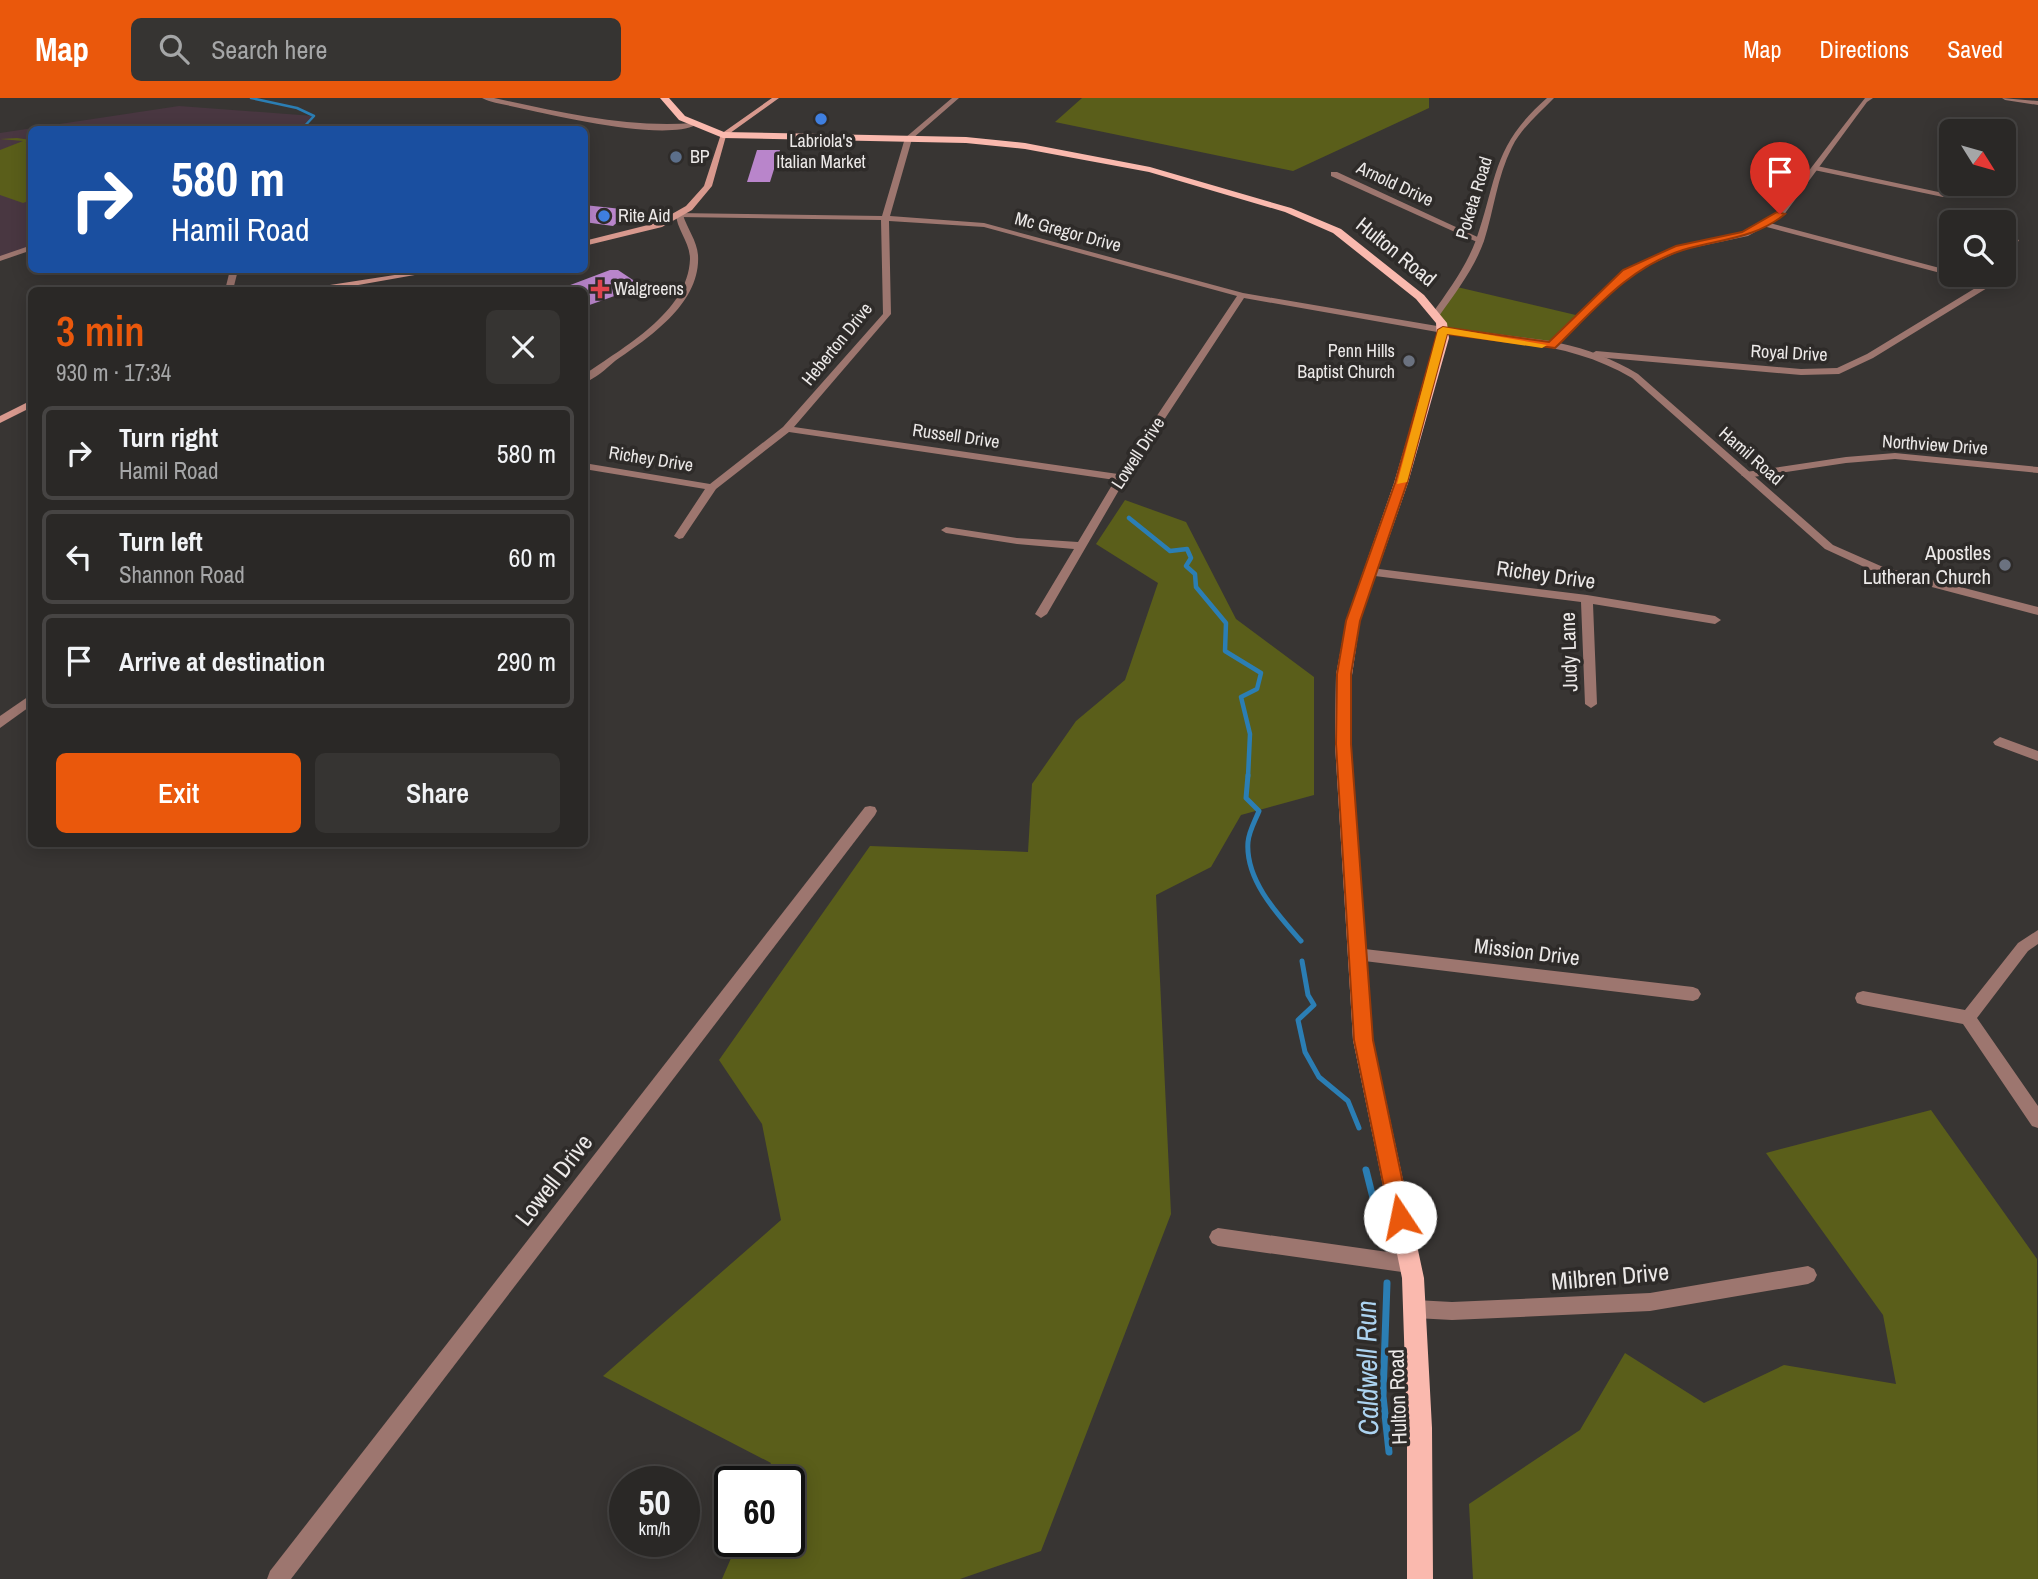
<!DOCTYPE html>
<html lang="en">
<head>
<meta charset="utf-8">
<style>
  :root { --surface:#2a2826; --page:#363432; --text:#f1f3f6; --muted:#a5a6a7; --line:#464443; --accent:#ea580c }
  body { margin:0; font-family:"Archivo Narrow",sans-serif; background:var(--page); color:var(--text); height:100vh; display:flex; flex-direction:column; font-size:26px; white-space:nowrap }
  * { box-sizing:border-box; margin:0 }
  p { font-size:23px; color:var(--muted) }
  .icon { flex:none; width:38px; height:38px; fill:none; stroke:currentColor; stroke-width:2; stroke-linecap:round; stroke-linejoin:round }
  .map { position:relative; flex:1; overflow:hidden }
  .panel { position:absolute; left:28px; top:189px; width:560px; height:560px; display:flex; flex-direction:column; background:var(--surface); border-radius:10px; box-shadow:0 4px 18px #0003,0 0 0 2px var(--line) }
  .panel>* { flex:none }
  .hud { position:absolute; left:28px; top:28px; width:560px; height:147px; border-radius:10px; box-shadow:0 4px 18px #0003,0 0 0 2px var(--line); background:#1a4fa0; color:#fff; overflow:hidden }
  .needle { width:46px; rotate:127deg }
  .buttons { position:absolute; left:1939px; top:21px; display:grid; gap:14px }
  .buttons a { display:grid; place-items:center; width:77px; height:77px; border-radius:10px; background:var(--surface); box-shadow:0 4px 18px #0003,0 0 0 2px var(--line); font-size:35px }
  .speed { position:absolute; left:609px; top:1368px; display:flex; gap:14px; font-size:35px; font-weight:700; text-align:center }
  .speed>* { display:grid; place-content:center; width:91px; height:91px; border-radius:50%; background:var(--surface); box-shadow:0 4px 18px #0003,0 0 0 2px var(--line); line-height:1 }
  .speed small { font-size:18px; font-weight:400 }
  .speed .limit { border:4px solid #111; border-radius:10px; background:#fff; color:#111 }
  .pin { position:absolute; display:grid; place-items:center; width:60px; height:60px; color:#fff; margin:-72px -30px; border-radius:50% 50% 50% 0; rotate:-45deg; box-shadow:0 0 7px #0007 }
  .pin .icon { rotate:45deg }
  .me { position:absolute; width:77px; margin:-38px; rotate:349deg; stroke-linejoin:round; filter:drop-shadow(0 0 5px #0008) }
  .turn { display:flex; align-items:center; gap:24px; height:147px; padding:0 28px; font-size:32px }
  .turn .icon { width:91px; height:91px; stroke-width:2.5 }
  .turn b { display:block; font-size:49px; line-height:60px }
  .round { display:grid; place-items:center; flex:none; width:74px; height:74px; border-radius:10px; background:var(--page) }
  .summary { display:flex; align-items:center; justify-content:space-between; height:119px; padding:0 28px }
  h1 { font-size:42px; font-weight:600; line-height:52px; color:var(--accent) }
  .button { display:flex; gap:14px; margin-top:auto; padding:14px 28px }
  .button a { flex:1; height:80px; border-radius:10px; background:var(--accent); color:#fff; font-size:28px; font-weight:600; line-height:80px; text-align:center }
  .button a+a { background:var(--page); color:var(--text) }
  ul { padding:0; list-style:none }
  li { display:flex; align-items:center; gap:21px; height:94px; margin:0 14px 10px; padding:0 14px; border:4px solid var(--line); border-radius:10px }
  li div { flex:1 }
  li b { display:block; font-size:26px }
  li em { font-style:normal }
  header { display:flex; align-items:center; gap:42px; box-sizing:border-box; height:98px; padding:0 35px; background:var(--accent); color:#fff }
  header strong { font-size:33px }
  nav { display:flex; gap:38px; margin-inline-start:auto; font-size:24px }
  .search { width:490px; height:63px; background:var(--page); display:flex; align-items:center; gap:18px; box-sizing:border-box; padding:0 24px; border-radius:10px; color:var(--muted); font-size:26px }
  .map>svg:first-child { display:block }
  .education { fill:#493741 }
  .green { fill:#5a5e1a }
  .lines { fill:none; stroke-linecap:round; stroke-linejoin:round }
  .stream-far3 { stroke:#2b7eb4; stroke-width:2.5 }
  .stream-far2 { stroke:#2b7eb4; stroke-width:4.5 }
  .stream-far1 { stroke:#2b7eb4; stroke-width:5 }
  .stream { stroke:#2b7eb4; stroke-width:7 }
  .building { fill:#b985cb }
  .minor { fill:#9d766f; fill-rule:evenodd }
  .tertiary { fill:#9d766f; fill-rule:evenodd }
  .secondary { fill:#d8998e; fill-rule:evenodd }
  .primary { fill:#fab9ae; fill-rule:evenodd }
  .route { fill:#ea580c; stroke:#983908; stroke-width:2 }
  .slow { fill:#f59e0b }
  .shop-dot { fill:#3f7fe0; stroke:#2e2b29; stroke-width:2.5 }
  .service-dot { fill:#5c6f8a; stroke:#2e2b29; stroke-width:2.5 }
  .health-dot { fill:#e0444e; stroke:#2e2b29; stroke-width:2.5 }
  .worship-dot { fill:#6b7280; stroke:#2e2b29; stroke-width:2.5 }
  .labels { text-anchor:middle; stroke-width:7; stroke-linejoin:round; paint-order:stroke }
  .far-poi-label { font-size:18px; fill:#ece9e8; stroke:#2e2b29; text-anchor:start }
  .far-street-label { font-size:18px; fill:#ece9e8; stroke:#2e2b29 }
  .street-label { font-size:21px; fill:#ece9e8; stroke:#2e2b29 }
  .poi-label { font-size:21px; fill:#ece9e8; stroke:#2e2b29; text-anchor:end }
  .near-street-label { font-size:24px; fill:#ece9e8; stroke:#2e2b29 }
  .near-water-label { font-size:28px; font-style:italic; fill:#acd3f0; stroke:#2e2b29 }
</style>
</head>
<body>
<header>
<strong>Map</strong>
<div class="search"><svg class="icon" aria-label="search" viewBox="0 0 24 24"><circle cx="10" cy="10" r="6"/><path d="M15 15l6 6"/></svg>Search here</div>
<nav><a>Map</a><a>Directions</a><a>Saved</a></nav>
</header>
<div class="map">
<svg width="2038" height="1481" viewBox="0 0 2038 1481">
  <rect width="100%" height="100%" fill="#383533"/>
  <polygon class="education" points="179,8 314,18 301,32 32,32 31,149 0,161 0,35"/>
  <g class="green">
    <polygon points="1082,0 1429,0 1429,10 1293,73 1055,24"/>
    <polygon points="17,40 31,42 31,45 25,44 31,46 31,102 23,105 0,97 0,52 23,43 0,41"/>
    <polygon points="1457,189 1580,218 1551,248 1443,232 1436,216"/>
    <polygon points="1125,402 1186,424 1236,521 1314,579 1314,697 1241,717 1211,769 1156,797 1171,1116 1041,1453 960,1481 722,1481 738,1444 789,1444 789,1384 763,1384 771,1365 603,1278 781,1122 762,1026 719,962 870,748 1028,754 1032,686 1076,623 1125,582 1158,485 1096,446"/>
    <polygon points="1931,1012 2037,1161 2038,1481 1473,1481 1469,1406 1580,1332 1625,1255 1704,1305 1784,1267 1896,1286 1883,1217 1766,1055"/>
  </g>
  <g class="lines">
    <polyline class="stream-far3" points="251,0 297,10 314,18 301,32"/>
    <polyline class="stream-far2" points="1129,420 1170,453 1187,451 1191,460 1186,468 1195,476 1196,489 1226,525 1225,553 1261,575 1257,591 1241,599 1250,636 1248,679"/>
    <g class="stream-far1">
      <path d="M1248,677l-2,23 13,13c-4,10 -10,20 -11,31 -3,38 30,73 53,99"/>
      <polyline points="1302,863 1308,897 1314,907 1298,922 1305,954 1319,979 1348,1003 1359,1030"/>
    </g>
    <g class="stream">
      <polyline points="1366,1072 1384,1144"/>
      <polyline points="1387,1185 1383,1298 1389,1354"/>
    </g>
  </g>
  <g class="building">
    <polygon points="757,52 780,52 770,84 747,84"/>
    <polygon points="584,107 631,112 613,128 584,124"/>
    <polygon points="610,172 618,172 642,188 584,209 584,192 557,192"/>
  </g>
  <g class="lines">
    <g class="minor">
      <path d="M482,0h12c67,14 131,30 199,25l3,2c-33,16 -134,-8 -172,-16 -14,-4 -30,-5 -42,-11z"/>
      <path d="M952,0h7l-47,41 -22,77 94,7 259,70 200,34 4,3 -4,3 -199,-35 -118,180 -79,136 -6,4 -6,-4 39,-65 -57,-5 -71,-11 -5,-3 5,-3 71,11 61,4 37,-62 -326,-48 -73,57 -33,49 -4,1 -5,-3 31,-47 -121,-20v-6l126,21 73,-57 100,-113 -2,-94 -202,-3 -4,-2 1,-2 206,3 23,-78zM889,123l95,6 253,69 -119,178 -324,-47 97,-113z"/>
      <polygon points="1817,68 1943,95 1947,97 1943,99 1814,72 1813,70"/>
      <polygon points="1331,74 1337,74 1484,142 1477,144 1331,78"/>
      <polygon points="1766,124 1951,173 1951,177 1954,177 1948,177 1763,128 1762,126"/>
      <polygon points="2012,140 2019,142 2007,163 2004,163 2004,154"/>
      <polygon points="32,147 32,152 0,163 0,158"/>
      <polygon points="230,172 238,172 233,192 225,192"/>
      <polygon points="1954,177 1967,177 1987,182 1990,177 1998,177 1992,187 1873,260 1839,276 1801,277 1596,259 1591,256 1596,253 1801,271 1837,270 1867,256 1982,186"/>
      <polygon points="1895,355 2038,369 2038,375 1895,361 1846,365 1746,380 1741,377 1746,374 1846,359"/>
      <polygon points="1371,470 1587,497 1715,518 1721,522 1715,526 1593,506 1597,606 1591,610 1585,606 1581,504 1367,477 1365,474"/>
      <polygon points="2000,639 2038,653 2038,663 1995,647 1993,644"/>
      <polygon points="870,708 875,709 877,713 875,717 291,1481 267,1481 270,1473 865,709"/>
      <polygon points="2038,832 2038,846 2028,853 1977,920 2038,1008 2038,1030 2032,1028 1963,926 1863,907 1857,905 1855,900 1857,895 1863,893 1965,912 2018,845"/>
      <polygon points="1356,850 1693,889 1698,891 1701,896 1698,901 1693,903 1356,862 1351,861 1348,856 1351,851"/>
      <polygon points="1218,1130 1409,1157 1415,1160 1418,1166 1415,1172 1409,1175 1218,1148 1212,1145 1209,1139 1212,1133"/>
      <polygon points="1808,1168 1814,1171 1817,1177 1814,1183 1808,1186 1650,1213 1452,1222 1415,1220 1408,1218 1406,1211 1408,1204 1415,1202 1452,1204 1650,1195"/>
    </g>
    <g class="tertiary">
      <path d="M1547,0h7c-15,16 -32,29 -42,49 -15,30 -18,63 -28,94 -10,28 -28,51 -45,75h-6l-1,-2c16,-23 34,-47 44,-74 22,-63 16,-94 71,-142z"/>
      <path d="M1865,0h8l-6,4 -84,114 -35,20 -66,14 -52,24 -71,69c29,6 54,16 79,31l195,171 50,22 155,40v8l-163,-43 -50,-23 -193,-171c-59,-35 -122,-36 -189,-45l-4,-3 4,-3 108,14 73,-71 53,-24 65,-14 35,-20z"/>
      <polygon points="2002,0 2038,3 2038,7 2005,2"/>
      <path d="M676,115l7,2c4,13 14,26 15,40 3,48 -48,82 -83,106 -9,8 -19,17 -31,22v-8c39,-28 104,-62 106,-116 0,-17 -14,-30 -14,-46z"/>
      <polygon points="32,596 32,607 0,630 0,618"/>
    </g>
    <g class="secondary">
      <polygon points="772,0 779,0 726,38 712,88 692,112 662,129 584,148 584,143 656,125 686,108 704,88 721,36"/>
      <polygon points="427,172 443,172 330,192 313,192 317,189"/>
      <polygon points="32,302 32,309 0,325 0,318"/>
    </g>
    <polygon class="primary" points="660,0 669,0 685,18 724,34 966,39 1025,45 1150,69 1291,110 1341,131 1424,197 1447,225 1449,240 1408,385 1360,523 1352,577 1351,646 1373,942 1424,1180 1432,1330 1433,1481 1407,1481 1407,1330 1402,1180 1353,942 1335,646 1336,577 1346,523 1394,385 1437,240 1436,225 1416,201 1333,135 1285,114 1149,74 1025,51 966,45 723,40 679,22"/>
  </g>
  <path class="route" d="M1777,114l8,2c-30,25 -66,25 -102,36 -54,17 -89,60 -128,98l-108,-14 -40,149 -47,138 -9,53v70l22,296 37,177 -3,7 -7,3 -7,-3 -3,-7 -36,-177 -18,-296 1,-70 9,-53 49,-138 43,-153 5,-3 106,15 74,-72 53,-24 66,-14z"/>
  <polygon class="slow" points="1443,229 1547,247 1542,250 1447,236 1407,384 1397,386 1438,232"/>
  <g class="shop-dot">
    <circle cx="821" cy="21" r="7"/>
    <circle cx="604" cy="118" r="7"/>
  </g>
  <circle class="service-dot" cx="676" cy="59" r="7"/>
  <path class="health-dot" d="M596.5 180.5h7v7h7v7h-7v7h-7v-7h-7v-7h7z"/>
  <g class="worship-dot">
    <circle cx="1409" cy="263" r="7"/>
    <circle cx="2005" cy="467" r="7"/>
  </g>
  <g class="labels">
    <g class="far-poi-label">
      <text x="821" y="49" text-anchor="middle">Labriola's<tspan x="821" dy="21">Italian Market</tspan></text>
      <text x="690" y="65">BP</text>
      <text x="618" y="124">Rite Aid</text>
      <text x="614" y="197">Walgreens</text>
      <text x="1395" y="259" text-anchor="end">Penn Hills<tspan x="1395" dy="21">Baptist Church</tspan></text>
    </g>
    <g class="far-street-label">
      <text transform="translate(1395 86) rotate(25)" y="6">Arnold Drive</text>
      <text transform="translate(1474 100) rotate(-73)" y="6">Poketa Road</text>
      <text transform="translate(1068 134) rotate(15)" y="6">Mc Gregor Drive</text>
      <text transform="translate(837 246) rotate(-51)" y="6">Heberton Drive</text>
      <text transform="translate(1789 255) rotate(3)" y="6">Royal Drive</text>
      <text transform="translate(956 338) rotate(8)" y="6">Russell Drive</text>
      <text transform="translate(1935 347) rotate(4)" y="6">Northview Drive</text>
      <text transform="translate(1138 355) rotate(-57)" y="6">Lowell Drive</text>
      <text transform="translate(1751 358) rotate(41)" y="6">Hamil Road</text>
      <text transform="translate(651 361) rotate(9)" y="6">Richey Drive</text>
    </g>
    <g class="street-label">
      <text transform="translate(1396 154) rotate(39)" y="7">Hulton Road</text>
      <text transform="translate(1546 477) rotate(8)" y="7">Richey Drive</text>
      <text transform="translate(1569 554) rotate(-92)" y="7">Judy Lane</text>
      <text transform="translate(1527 854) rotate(7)" y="7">Mission Drive</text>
      <text transform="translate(1398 1299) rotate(-92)" y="7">Hulton Road</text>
    </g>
    <g class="poi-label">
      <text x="1991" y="462">Apostles<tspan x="1991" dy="24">Lutheran Church</tspan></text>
    </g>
    <g class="near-street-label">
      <text transform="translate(554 1082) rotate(-52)" y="8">Lowell Drive</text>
      <text transform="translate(1610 1179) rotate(-5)" y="8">Milbren Drive</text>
    </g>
    <g class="near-water-label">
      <text transform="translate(1367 1270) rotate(-91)" y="10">Caldwell Run</text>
    </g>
  </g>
</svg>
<div class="buttons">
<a><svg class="needle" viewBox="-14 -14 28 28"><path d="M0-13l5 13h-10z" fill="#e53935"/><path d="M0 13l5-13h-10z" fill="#a5a6a7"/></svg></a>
<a><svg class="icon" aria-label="search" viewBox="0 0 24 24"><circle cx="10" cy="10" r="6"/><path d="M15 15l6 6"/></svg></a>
</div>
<div class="speed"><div>50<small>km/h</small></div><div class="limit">60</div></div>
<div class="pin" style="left:1780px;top:116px;background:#d93025"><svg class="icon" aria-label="arrive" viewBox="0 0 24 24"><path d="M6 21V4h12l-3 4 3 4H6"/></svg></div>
<svg class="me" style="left:1400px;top:1119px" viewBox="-20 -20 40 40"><circle r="19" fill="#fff"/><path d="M0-13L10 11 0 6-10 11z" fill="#ea580c"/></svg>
<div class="hud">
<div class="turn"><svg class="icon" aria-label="right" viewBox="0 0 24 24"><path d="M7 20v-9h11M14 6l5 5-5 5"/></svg><div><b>580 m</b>Hamil Road</div></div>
</div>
<section class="panel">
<div class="summary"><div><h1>3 min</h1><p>930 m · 17:34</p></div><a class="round"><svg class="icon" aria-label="close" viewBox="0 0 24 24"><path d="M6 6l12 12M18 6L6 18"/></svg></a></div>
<ul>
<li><svg class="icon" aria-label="right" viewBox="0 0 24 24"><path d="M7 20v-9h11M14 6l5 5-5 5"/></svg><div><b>Turn right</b><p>Hamil Road</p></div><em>580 m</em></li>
<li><svg class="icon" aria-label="left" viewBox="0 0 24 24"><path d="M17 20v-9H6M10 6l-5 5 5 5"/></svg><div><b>Turn left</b><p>Shannon Road</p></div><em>60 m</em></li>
<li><svg class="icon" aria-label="arrive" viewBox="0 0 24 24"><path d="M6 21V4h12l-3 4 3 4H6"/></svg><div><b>Arrive at destination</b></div><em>290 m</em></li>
</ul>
<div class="button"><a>Exit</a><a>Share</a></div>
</section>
</div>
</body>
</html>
